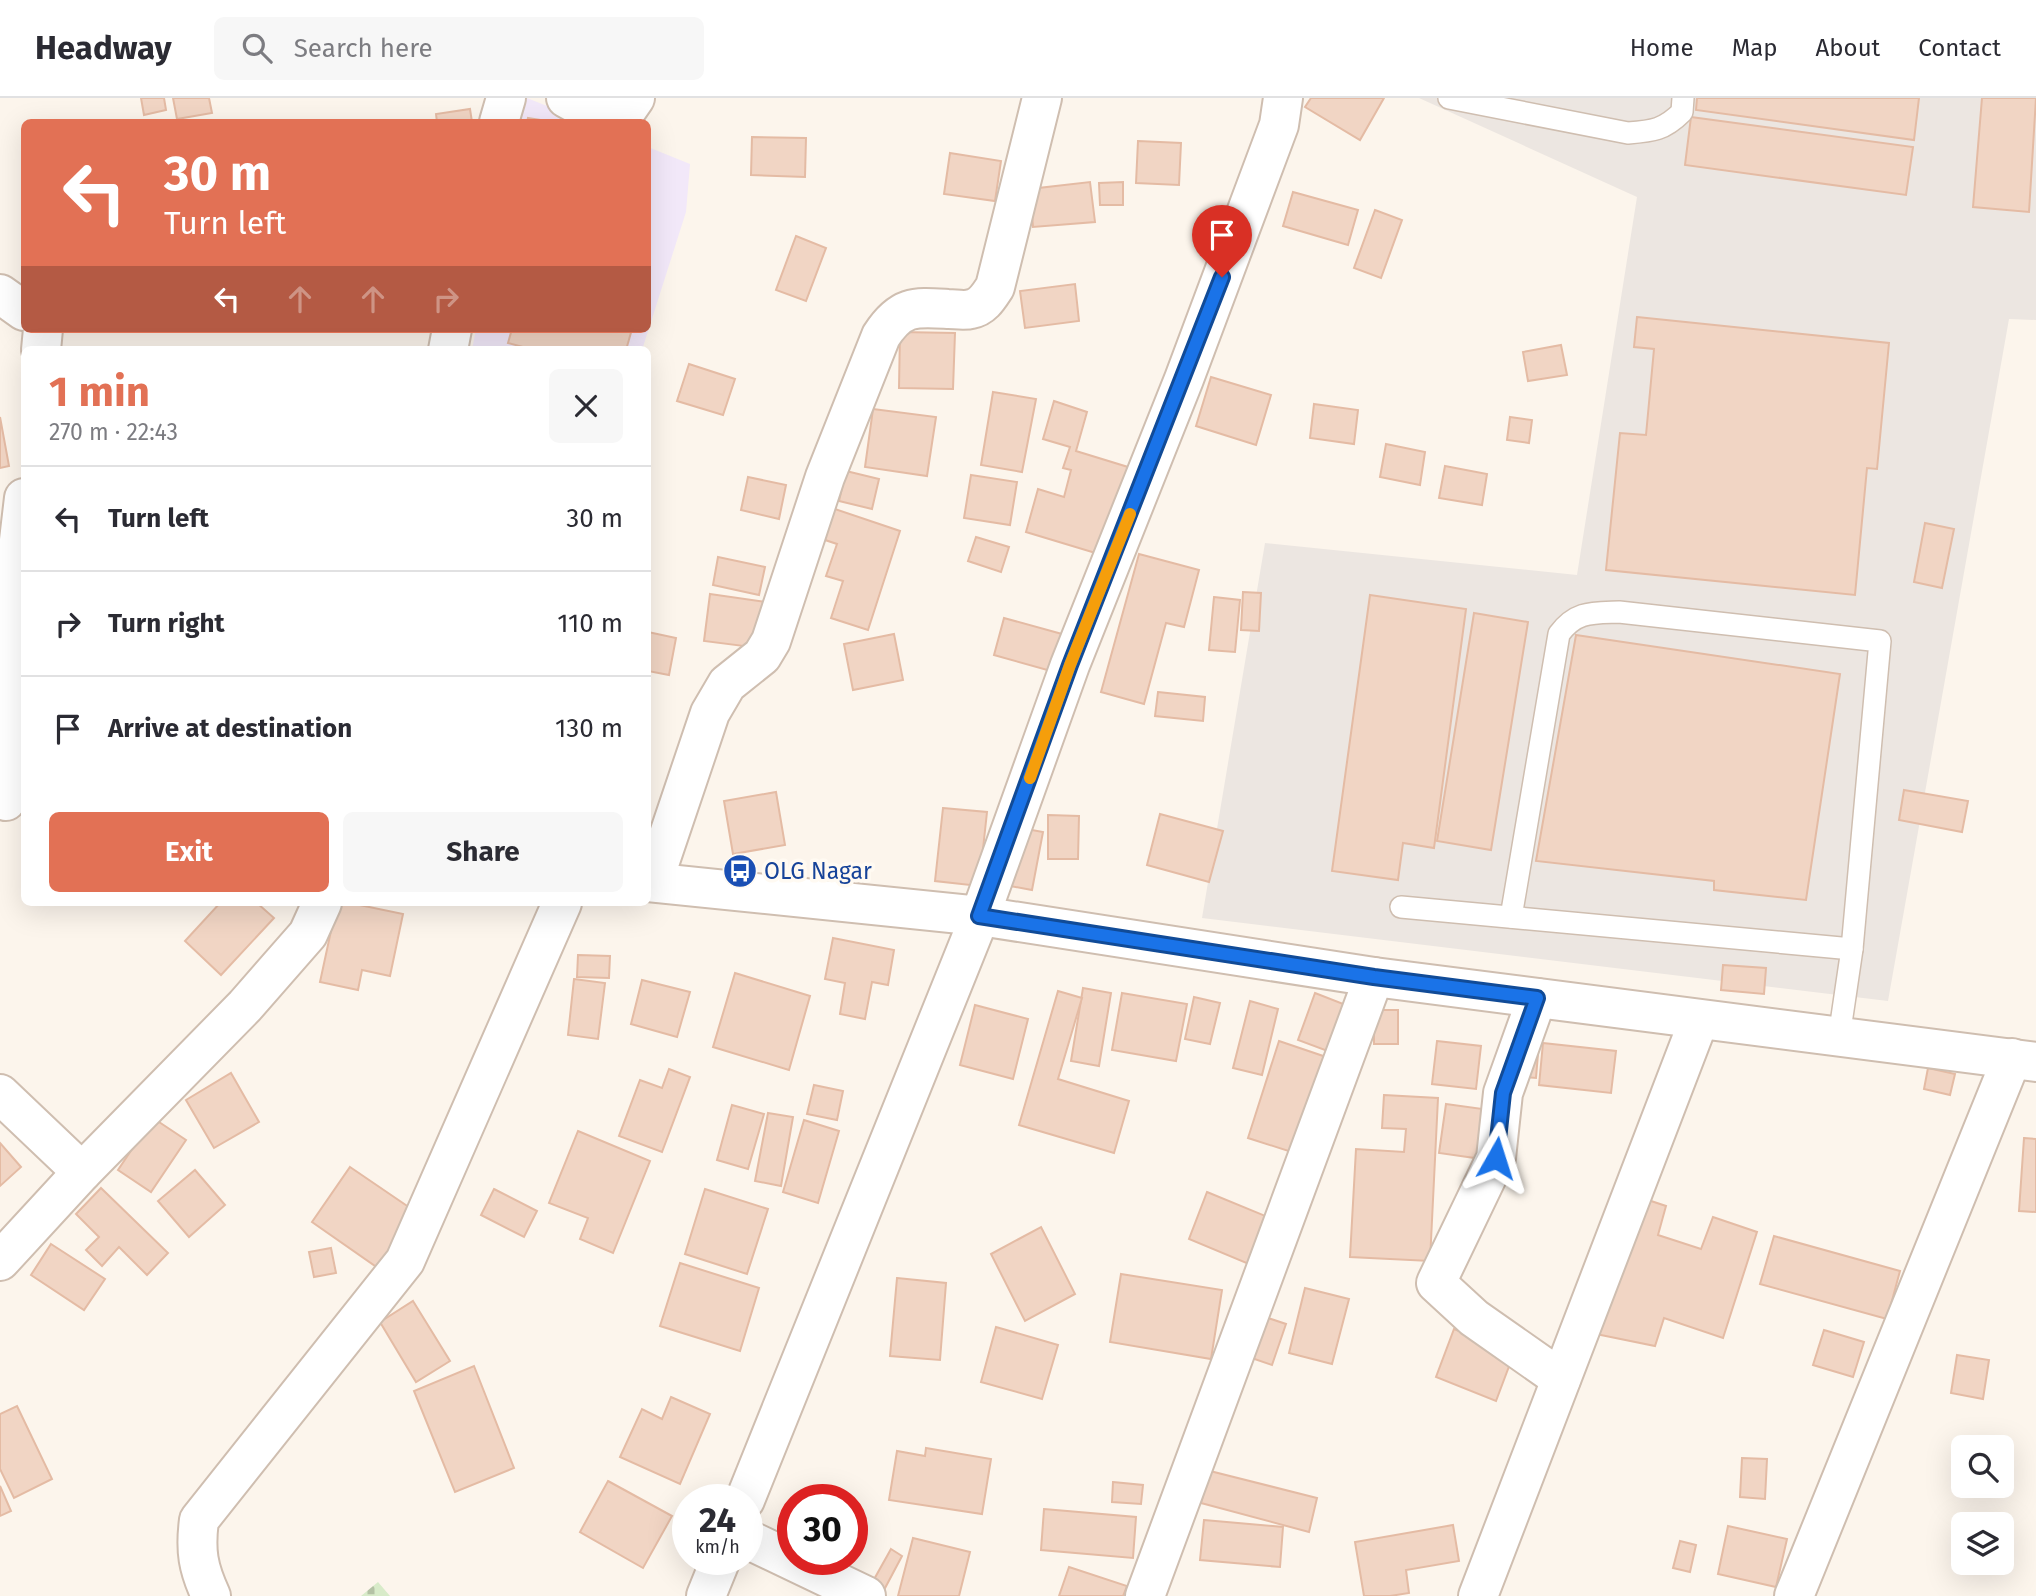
<!DOCTYPE html>
<html lang="en">
<head>
<meta charset="utf-8">
<style>
  :root { --surface:#fff; --page:#f7f7f7; --text:#2b2b33; --muted:#7c7c81; --line:#e1e1e2; --accent:#e27155 }
  body { margin:0; font-family:"Fira Sans",sans-serif; background:var(--page); color:var(--text); height:100vh; display:flex; flex-direction:column; font-size:26px; white-space:nowrap }
  * { box-sizing:border-box; margin:0 }
  p { font-size:23px; color:var(--muted) }
  .icon { flex:none; width:38px; height:38px; fill:none; stroke:currentColor; stroke-width:2; stroke-linecap:round; stroke-linejoin:round }
  .map { position:relative; flex:1; overflow:hidden }
  .sheet { position:absolute; left:21px; top:248px; width:630px; height:560px; display:flex; flex-direction:column; background:var(--surface); border-radius:10px; box-shadow:0 7px 28px #0002 }
  .sheet>* { flex:none }
  .hud { position:absolute; left:21px; top:21px; width:630px; height:214px; border-radius:10px; box-shadow:0 7px 28px #0002; background:#e27155; color:#fff; overflow:hidden }
  .tools { position:absolute; left:1951px; top:1337px; display:grid; gap:14px }
  .tools a { display:grid; place-items:center; width:63px; height:63px; border-radius:10px; background:var(--surface); box-shadow:0 7px 28px #0002; font-size:35px }
  .speed { position:absolute; left:672px; top:1386px; display:flex; gap:14px; font-size:35px; font-weight:700; text-align:center }
  .speed>* { display:grid; place-content:center; width:91px; height:91px; border-radius:50%; background:var(--surface); box-shadow:0 7px 28px #0002; line-height:1 }
  .speed small { font-size:18px; font-weight:400 }
  .speed .limit { border:10px solid #d22; background:#fff; color:#111 }
  .pin { position:absolute; display:grid; place-items:center; width:60px; height:60px; color:#fff; margin:-72px -30px; border-radius:50% 50% 50% 0; rotate:-45deg; box-shadow:0 0 7px #0007 }
  .pin .icon { rotate:45deg }
  .me { position:absolute; width:77px; margin:-38px; rotate:6deg; stroke-linejoin:round; filter:drop-shadow(0 0 5px #0008) }
  .turn { display:flex; align-items:center; gap:24px; height:147px; padding:0 28px; font-size:32px }
  .turn .icon { width:91px; height:91px; stroke-width:2.5 }
  .turn b { display:block; font-size:49px; line-height:60px }
  .lanes { display:flex; align-items:center; height:66px; padding:0 28px; background:#0003; justify-content:center; gap:35px; direction:ltr }
  .lanes .off { opacity:.35 }
  .round { display:grid; place-items:center; flex:none; width:74px; height:74px; border-radius:10px; background:var(--page) }
  .summary { display:flex; align-items:center; justify-content:space-between; height:119px; padding:0 28px }
  h1 { font-size:42px; font-weight:700; line-height:52px; color:var(--accent) }
  .primary-button { display:flex; gap:14px; margin-top:auto; padding:14px 28px }
  .primary-button a { flex:1; height:80px; border-radius:10px; background:var(--accent); color:#fff; font-size:28px; font-weight:700; line-height:80px; text-align:center }
  .primary-button a+a { background:var(--page); color:var(--text) }
  ul { padding:0; list-style:none }
  li { display:flex; align-items:center; gap:21px; height:105px; padding:0 28px; border-top:2px solid var(--line) }
  li div { flex:1 }
  li b { display:block; font-size:26px }
  li em { font-style:normal }
  header { display:flex; align-items:center; gap:42px; box-sizing:border-box; height:98px; padding:0 35px; background:var(--surface); border-bottom:2px solid var(--line) }
  header strong { font-size:33px }
  nav { display:flex; gap:38px; margin-inline-start:auto; font-size:24px }
  .search { width:490px; height:63px; background:var(--page); display:flex; align-items:center; gap:18px; box-sizing:border-box; padding:0 24px; border-radius:10px; color:var(--muted); font-size:26px }
  .map>svg:first-child { display:block }
  .industrial { fill:#ece6e1 }
  .education { fill:#f2e8f9 }
  .cemetery { fill:url(#cemetery-stones) }
  .building { fill:#f1d5c4; stroke:#e4bba4; stroke-width:2 }
  .lines { fill:none; stroke-linecap:round; stroke-linejoin:round }
  .service-casing { stroke:#cfbeb0; stroke-width:24 }
  .minor-casing { stroke:#cfbeb0; stroke-width:42 }
  .service { stroke:#fff; stroke-width:21 }
  .minor { stroke:#fff; stroke-width:38 }
  .route-casing { stroke:#114b97; stroke-width:18 }
  .route { stroke:#1a73e8; stroke-width:12 }
  .slow { stroke:#f59e0b; stroke-width:12 }
  .labels { text-anchor:middle; stroke-width:7; stroke-linejoin:round; paint-order:stroke }
  .transit-label { font-size:23px; fill:#164399; stroke:#fffaf2; text-anchor:start }
</style>
</head>
<body>
<header>
<strong>Headway</strong>
<div class="search"><svg class="icon" aria-label="search" viewBox="0 0 24 24"><circle cx="10" cy="10" r="6"/><path d="M15 15l6 6"/></svg>Search here</div>
<nav><a>Home</a><a>Map</a><a>About</a><a>Contact</a></nav>
</header>
<div class="map">
<svg width="2036" height="1498" viewBox="0 0 2036 1498">
  <defs>
    <pattern id="cemetery-stones" width="16" height="16" patternUnits="userSpaceOnUse" patternTransform="scale(1.75)"><rect width="16" height="16" fill="#d8ebc9"/><path d="M2 7V4a2 2 0 0 1 4 0v3zM10 15v-3a2 2 0 0 1 4 0v3z" fill="#b4c2a5"/></pattern>
  </defs>
  <rect width="100%" height="100%" fill="#fcf5ec"/>
  <polygon class="industrial" points="1419,0 2036,0 2036,222 2009,221 1888,903 1202,820 1265,445 1577,477 1637,99"/>
  <g class="education">
    <polygon points="526,0 527,0 587,24 521,24"/>
    <polygon points="648,49 690,66 686,114 642,252 472,252 476,231 648,231"/>
  </g>
  <polygon class="cemetery" points="378,1484 390,1498 361,1498"/>
  <g class="building">
    <polygon points="141,0 164,0 166,12 144,17"/>
    <polygon points="173,0 209,0 212,15 177,21"/>
    <polygon points="1311,0 1384,0 1360,42 1305,9"/>
    <polygon points="1697,0 1919,0 1914,42 1696,12"/>
    <polygon points="1982,0 2036,0 2029,114 1973,109"/>
    <polygon points="470,11 472,24 437,24 436,16"/>
    <polygon points="1691,19 1913,49 1906,97 1685,67"/>
    <polygon points="528,20 553,24 527,24"/>
    <polygon points="752,39 806,40 805,79 751,77"/>
    <polygon points="1138,43 1181,45 1179,87 1136,85"/>
    <polygon points="950,55 1001,63 995,103 944,96"/>
    <polygon points="1090,84 1095,124 1033,129 1030,91"/>
    <polygon points="1123,84 1123,107 1100,107 1099,85"/>
    <polygon points="1293,94 1358,112 1348,147 1283,128"/>
    <polygon points="1375,112 1402,122 1381,180 1354,170"/>
    <polygon points="796,138 826,150 806,203 776,192"/>
    <polygon points="1075,186 1079,223 1025,230 1020,193"/>
    <polygon points="1637,219 1889,245 1877,371 1867,370 1855,497 1606,472 1620,335 1646,337 1654,251 1634,249"/>
    <polygon points="512,231 632,231 626,252 534,252 508,245"/>
    <polygon points="900,234 955,235 953,291 899,290"/>
    <polygon points="1561,247 1567,277 1528,283 1523,254"/>
    <polygon points="689,266 735,281 723,317 677,303"/>
    <polygon points="1211,279 1271,297 1256,347 1196,328"/>
    <polygon points="993,294 1036,301 1022,374 981,367"/>
    <polygon points="1054,303 1087,314 1076,353 1128,369 1102,457 1026,434 1038,391 1064,399 1071,372 1063,370 1070,349 1043,341"/>
    <polygon points="1314,306 1358,312 1354,346 1310,340"/>
    <polygon points="873,311 936,319 927,378 865,369"/>
    <polygon points="0,319 9,368 0,370"/>
    <polygon points="1510,319 1532,322 1529,345 1507,342"/>
    <polygon points="1386,346 1425,354 1420,387 1380,379"/>
    <polygon points="1445,368 1487,376 1482,407 1439,400"/>
    <polygon points="846,373 879,381 872,411 839,403"/>
    <polygon points="971,377 1017,384 1010,427 964,420"/>
    <polygon points="748,379 786,387 779,421 741,412"/>
    <polygon points="826,408 900,433 868,532 831,520 843,483 826,478 837,446 816,439"/>
    <polygon points="1925,425 1954,431 1942,490 1914,484"/>
    <polygon points="976,439 1009,449 1001,474 968,463"/>
    <polygon points="1139,456 1199,472 1184,529 1166,525 1144,606 1101,594"/>
    <polygon points="718,459 765,469 759,497 713,487"/>
    <polygon points="1243,494 1261,495 1259,533 1241,532"/>
    <polygon points="710,496 765,504 759,550 704,543"/>
    <polygon points="1370,497 1466,511 1434,750 1403,745 1398,782 1332,773"/>
    <polygon points="1214,499 1240,502 1235,554 1209,552"/>
    <polygon points="1474,515 1528,524 1491,752 1437,743"/>
    <polygon points="1004,520 1062,536 1051,573 994,557"/>
    <polygon points="648,534 676,540 669,577 648,573"/>
    <polygon points="894,536 903,582 853,592 844,546"/>
    <polygon points="1576,537 1840,576 1806,802 1714,792 1714,783 1536,763"/>
    <polygon points="1158,594 1205,599 1203,623 1155,618"/>
    <polygon points="1904,692 1968,703 1962,734 1899,722"/>
    <polygon points="776,694 785,747 733,756 724,703"/>
    <polygon points="943,710 987,714 979,788 935,783"/>
    <polygon points="1160,716 1223,733 1209,784 1147,767"/>
    <polygon points="1048,717 1079,718 1078,761 1048,761"/>
    <polygon points="1021,730 1043,734 1032,792 1010,788"/>
    <polygon points="220,805 257,805 274,820 221,877 185,843"/>
    <polygon points="337,805 350,805 403,816 390,878 362,872 358,892 320,884"/>
    <polygon points="833,840 894,852 888,887 872,884 865,921 840,916 845,885 825,881"/>
    <polygon points="578,857 610,858 609,880 577,879"/>
    <polygon points="1723,867 1766,870 1764,896 1721,892"/>
    <polygon points="735,875 810,898 789,972 713,949"/>
    <polygon points="574,881 605,885 598,941 568,937"/>
    <polygon points="642,882 690,894 677,939 631,926"/>
    <polygon points="1083,890 1111,895 1099,968 1071,963"/>
    <polygon points="1058,893 1082,900 1058,981 1129,1003 1114,1055 1019,1027"/>
    <polygon points="1122,895 1187,906 1176,963 1112,952"/>
    <polygon points="1315,895 1351,909 1333,955 1298,942"/>
    <polygon points="1194,899 1220,905 1210,946 1185,941"/>
    <polygon points="1250,903 1278,911 1262,977 1233,970"/>
    <polygon points="975,907 1028,921 1013,981 960,967"/>
    <rect x="1374" y="912" width="24" height="34"/>
    <polygon points="1279,943 1332,961 1301,1057 1248,1040"/>
    <polygon points="1437,943 1481,948 1476,991 1432,986"/>
    <polygon points="1539,944 1536,980 1523,979"/>
    <polygon points="1543,945 1616,953 1611,995 1539,987"/>
    <polygon points="1928,970 1955,976 1950,997 1924,991"/>
    <polygon points="669,971 690,979 662,1054 619,1038 640,982 662,990"/>
    <polygon points="231,975 259,1024 214,1050 186,1002"/>
    <polygon points="814,987 843,993 837,1022 807,1016"/>
    <polygon points="1384,997 1438,1000 1430,1163 1350,1159 1356,1051 1404,1054 1406,1031 1382,1030"/>
    <polygon points="1446,1006 1490,1012 1482,1061 1439,1055"/>
    <polygon points="732,1007 764,1016 748,1071 717,1062"/>
    <polygon points="768,1015 793,1019 781,1088 755,1083"/>
    <polygon points="153,1020 186,1042 151,1094 118,1072"/>
    <polygon points="804,1022 839,1033 818,1105 783,1094"/>
    <polygon points="578,1033 650,1063 613,1155 580,1141 588,1120 549,1105"/>
    <polygon points="2024,1040 2036,1041 2036,1114 2019,1113"/>
    <polygon points="0,1045 21,1069 0,1088"/>
    <polygon points="350,1069 416,1114 378,1170 312,1124"/>
    <polygon points="195,1072 225,1107 189,1139 158,1103"/>
    <polygon points="101,1090 168,1155 147,1177 119,1149 102,1168 86,1152 99,1139 76,1116"/>
    <polygon points="494,1091 537,1113 524,1139 481,1117"/>
    <polygon points="705,1091 768,1111 747,1176 685,1156"/>
    <polygon points="1207,1094 1275,1122 1256,1169 1189,1141"/>
    <polygon points="1639,1099 1666,1108 1658,1137 1701,1151 1713,1119 1757,1134 1723,1240 1664,1220 1655,1248 1591,1235"/>
    <polygon points="1041,1129 1075,1196 1025,1223 991,1156"/>
    <polygon points="1774,1138 1900,1173 1887,1221 1760,1186"/>
    <polygon points="51,1146 105,1181 84,1212 31,1177"/>
    <polygon points="331,1150 336,1175 314,1179 309,1154"/>
    <polygon points="680,1165 759,1190 740,1253 660,1228"/>
    <polygon points="1121,1176 1222,1192 1211,1261 1110,1244"/>
    <polygon points="897,1180 946,1185 940,1262 890,1258"/>
    <polygon points="1305,1190 1349,1201 1332,1266 1289,1255"/>
    <polygon points="413,1203 450,1263 416,1284 380,1224"/>
    <polygon points="1256,1216 1286,1226 1272,1267 1243,1257"/>
    <polygon points="996,1229 1058,1247 1042,1301 981,1284"/>
    <polygon points="1454,1231 1514,1255 1496,1303 1436,1279"/>
    <polygon points="1824,1232 1864,1244 1853,1279 1813,1267"/>
    <polygon points="1957,1257 1989,1262 1983,1301 1951,1295"/>
    <polygon points="474,1268 514,1370 455,1394 414,1293"/>
    <polygon points="671,1299 710,1316 680,1386 620,1359 642,1311 662,1321"/>
    <polygon points="17,1308 52,1381 14,1400 0,1371 0,1316"/>
    <polygon points="926,1350 991,1361 982,1416 889,1402 897,1353 925,1358"/>
    <polygon points="1742,1360 1767,1361 1765,1401 1740,1399"/>
    <polygon points="1210,1373 1317,1400 1309,1434 1201,1405"/>
    <polygon points="608,1383 672,1418 643,1470 580,1434"/>
    <polygon points="1113,1384 1143,1387 1141,1406 1112,1404"/>
    <polygon points="0,1388 11,1413 0,1418"/>
    <polygon points="1044,1411 1136,1419 1133,1460 1041,1452"/>
    <polygon points="1204,1422 1283,1429 1280,1469 1200,1462"/>
    <polygon points="1453,1427 1459,1463 1406,1472 1409,1495 1390,1498 1364,1498 1355,1444"/>
    <polygon points="1728,1428 1787,1441 1776,1489 1718,1476"/>
    <polygon points="913,1440 970,1454 959,1498 898,1498"/>
    <polygon points="1680,1443 1696,1447 1690,1474 1673,1470"/>
    <polygon points="891,1451 902,1458 884,1492 872,1485"/>
    <polygon points="1069,1469 1127,1488 1123,1498 1059,1498"/>
  </g>
  <g class="lines">
    <g class="service-casing">
      <g id="service">
        <path d="M1449,0l179,35c25,-2 36,-3 54,-21l1,-14"/>
        <polyline points="1401,809 1852,851"/>
        <path d="M1511,819l48,-283c17,-23 33,-21 60,-22l261,29 -28,308 -13,88"/>
      </g>
    </g>
    <g class="minor-casing">
      <g id="minor">
        <polyline points="566,0 586,11 624,16 635,0"/>
        <polyline points="499,24 506,0"/>
        <polyline points="0,196 24,213"/>
        <polyline points="41,252 43,231"/>
        <polyline points="448,252 452,231"/>
        <polyline points="6,703 9,527 24,400"/>
        <polyline points="648,784 980,818 1374,879 2036,964"/>
        <path d="M653,784l57,-169 17,-29 35,-28 9,-15 54,-164 56,-141c20,-31 34,-29 67,-27 7,0 16,2 23,0 12,-2 18,-13 24,-22l47,-189"/>
        <polyline points="1537,900 1503,995 1496,1060 1436,1185 1474,1220 1561,1281"/>
        <polyline points="0,996 82,1074"/>
        <polyline points="0,1163 82,1074 245,908 308,836 322,805"/>
        <polyline points="745,1402 980,818 1070,567 1184,281 1279,27 1283,0"/>
        <polyline points="747,1441 866,1498"/>
        <path d="M211,1498c-13,-28 -16,-45 -12,-76l206,-259 157,-358"/>
        <polyline points="706,1498 721,1461"/>
        <polyline points="1145,1498 1374,879"/>
        <polyline points="1478,1498 1699,922"/>
        <polyline points="1794,1498 2012,960"/>
      </g>
    </g>
    <use href="#service" class="service"/>
    <use href="#minor" class="minor"/>
  </g>
  <g class="lines">
    <g class="route-casing">
      <polyline id="route" points="1222,179 1070,567 979,818 1374,879 1537,900 1503,995 1496,1060"/>
    </g>
    <use href="#route" class="route"/>
    <polyline class="slow" points="1030,680 1070,567 1130,416"/>
  </g>
  <defs>
    <g id="bus-disc" transform="scale(1.75)"><circle r="9.5" fill="#1a4fb4" stroke="#fffaf2"/><path d="M-5-6H5V4H4V6H2V4H-2V6H-4V4H-5ZM-3.5-4V0h7V-4ZM-3.5 1.2v1.5H-2V1.2ZM2 1.2v1.5H3.5V1.2Z" fill="#fff"/></g>
  </defs>
  <g fill-rule="evenodd">
    <use href="#bus-disc" x="740" y="773"/>
  </g>
  <g class="labels">
    <g class="transit-label">
      <text x="764" y="781">OLG Nagar</text>
    </g>
  </g>
</svg>
<div class="tools">
<a><svg class="icon" aria-label="search" viewBox="0 0 24 24"><circle cx="10" cy="10" r="6"/><path d="M15 15l6 6"/></svg></a>
<a><svg class="icon" aria-label="layers" viewBox="0 0 24 24"><path d="M12 4l9 5-9 5-9-5zM3 14l9 5 9-5"/></svg></a>
</div>
<div class="speed"><div>24<small>km/h</small></div><div class="limit">30</div></div>
<div class="pin" style="left:1222px;top:179px;background:#d93025"><svg class="icon" aria-label="arrive" viewBox="0 0 24 24"><path d="M6 21V4h12l-3 4 3 4H6"/></svg></div>
<svg class="me" style="left:1496px;top:1060px" viewBox="-20 -20 40 40"><path d="M0-17L14 15 0 8-14 15z" fill="#1a73e8" stroke="#fff" stroke-width="4"/></svg>
<div class="hud">
<div class="turn"><svg class="icon" aria-label="left" viewBox="0 0 24 24"><path d="M17 20v-9H6M10 6l-5 5 5 5"/></svg><div><b>30 m</b>Turn left</div></div>
<div class="lanes"><svg class="icon" aria-label="left" viewBox="0 0 24 24"><path d="M17 20v-9H6M10 6l-5 5 5 5"/></svg><svg class="icon off" aria-label="ahead" viewBox="0 0 24 24"><path d="M12 20V5M6 11l6-6 6 6"/></svg><svg class="icon off" aria-label="ahead" viewBox="0 0 24 24"><path d="M12 20V5M6 11l6-6 6 6"/></svg><svg class="icon off" aria-label="right" viewBox="0 0 24 24"><path d="M7 20v-9h11M14 6l5 5-5 5"/></svg></div>
</div>
<section class="sheet">
<div class="summary"><div><h1>1 min</h1><p>270 m · 22:43</p></div><a class="round"><svg class="icon" aria-label="close" viewBox="0 0 24 24"><path d="M6 6l12 12M18 6L6 18"/></svg></a></div>
<ul>
<li><svg class="icon" aria-label="left" viewBox="0 0 24 24"><path d="M17 20v-9H6M10 6l-5 5 5 5"/></svg><div><b>Turn left</b></div><em>30 m</em></li>
<li><svg class="icon" aria-label="right" viewBox="0 0 24 24"><path d="M7 20v-9h11M14 6l5 5-5 5"/></svg><div><b>Turn right</b></div><em>110 m</em></li>
<li><svg class="icon" aria-label="arrive" viewBox="0 0 24 24"><path d="M6 21V4h12l-3 4 3 4H6"/></svg><div><b>Arrive at destination</b></div><em>130 m</em></li>
</ul>
<div class="primary-button"><a>Exit</a><a>Share</a></div>
</section>
</div>
</body>
</html>
